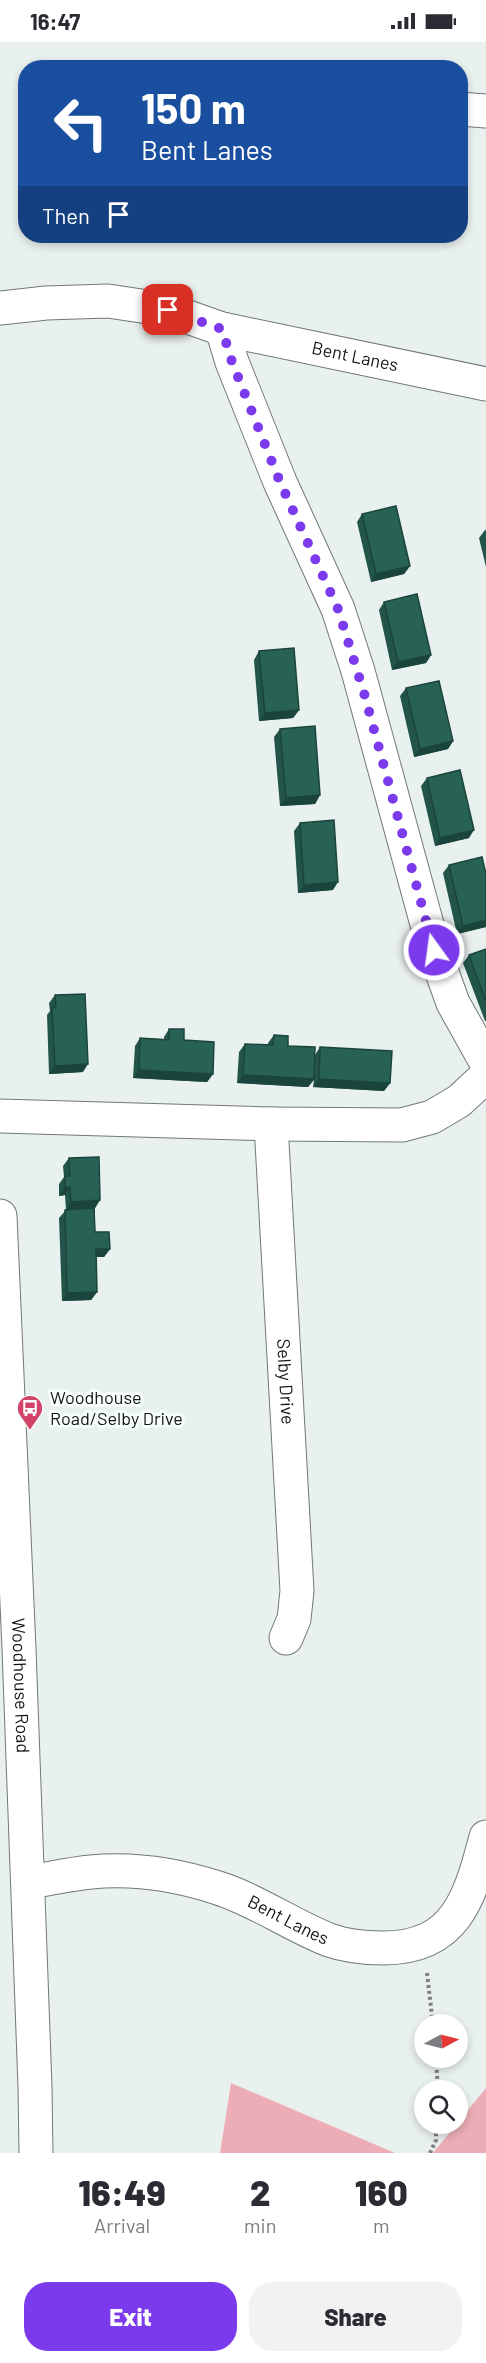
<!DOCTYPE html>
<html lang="en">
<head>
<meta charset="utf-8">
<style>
  :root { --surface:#fff; --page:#f2f2f3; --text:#2b2b33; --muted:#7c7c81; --accent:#7c3aed }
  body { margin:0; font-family:Barlow,sans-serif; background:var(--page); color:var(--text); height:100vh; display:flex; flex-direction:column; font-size:22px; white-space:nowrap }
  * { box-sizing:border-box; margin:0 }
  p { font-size:20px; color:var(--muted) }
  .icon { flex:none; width:33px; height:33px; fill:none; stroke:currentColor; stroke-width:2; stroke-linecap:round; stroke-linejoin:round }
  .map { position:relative; height:2111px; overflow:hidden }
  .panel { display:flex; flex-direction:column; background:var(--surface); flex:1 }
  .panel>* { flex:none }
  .guide { position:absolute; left:18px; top:18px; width:450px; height:183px; border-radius:24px; box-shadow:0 3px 9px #0003; background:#1a4fa0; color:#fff; overflow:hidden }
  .needle { width:39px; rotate:83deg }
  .buttons { position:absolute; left:414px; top:1972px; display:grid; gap:12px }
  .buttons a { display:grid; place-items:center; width:54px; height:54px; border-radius:50%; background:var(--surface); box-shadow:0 3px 9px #0003; font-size:30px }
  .pin { position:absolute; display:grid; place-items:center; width:51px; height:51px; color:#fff; margin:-26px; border-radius:12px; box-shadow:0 3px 9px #0006 }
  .me { position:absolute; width:66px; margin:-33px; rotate:346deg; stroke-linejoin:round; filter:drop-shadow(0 0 4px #0008) }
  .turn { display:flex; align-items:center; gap:21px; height:126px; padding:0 24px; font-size:27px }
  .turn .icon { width:78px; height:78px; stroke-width:2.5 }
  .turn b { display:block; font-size:42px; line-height:51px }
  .then { display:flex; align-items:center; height:57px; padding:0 24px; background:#0003; gap:12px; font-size:22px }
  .eta { display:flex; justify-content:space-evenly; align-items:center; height:102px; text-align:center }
  .eta b { font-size:36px; font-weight:800; line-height:42px }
  .button { display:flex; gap:12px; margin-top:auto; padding:12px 24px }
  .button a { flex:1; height:69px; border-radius:24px; background:var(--accent); color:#fff; font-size:24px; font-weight:800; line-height:69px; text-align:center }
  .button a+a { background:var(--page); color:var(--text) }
  .status { display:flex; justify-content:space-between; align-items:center; height:42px; padding:0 30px; background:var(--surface); direction:ltr }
  .status svg { height:16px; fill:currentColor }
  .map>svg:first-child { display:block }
  .green { fill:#ecadb6 }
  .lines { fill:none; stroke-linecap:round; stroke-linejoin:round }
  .minor-casing { stroke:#717876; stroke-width:35 }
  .path { stroke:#7d8281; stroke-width:4; stroke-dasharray:3 3; stroke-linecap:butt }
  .minor { stroke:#fff; stroke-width:33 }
  .wall { fill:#225449 }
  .shaded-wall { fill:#1b453c }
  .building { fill:#276255; stroke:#1b453c; stroke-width:1.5 }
  .route { stroke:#7c3aed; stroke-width:10; stroke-dasharray:0 18 }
  .labels { text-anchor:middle; stroke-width:6; stroke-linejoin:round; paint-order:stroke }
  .street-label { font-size:18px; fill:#131615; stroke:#f6fffc }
  .poi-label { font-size:18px; fill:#131615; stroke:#f6fffc; text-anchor:start }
</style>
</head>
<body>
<div class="status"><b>16:47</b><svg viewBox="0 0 49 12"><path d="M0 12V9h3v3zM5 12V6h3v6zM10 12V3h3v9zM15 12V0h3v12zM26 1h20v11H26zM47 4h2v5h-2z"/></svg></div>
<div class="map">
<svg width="486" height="2111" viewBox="0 0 486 2111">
  <rect width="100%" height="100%" fill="#e9f1ef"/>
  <g class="green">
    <polygon points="231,2041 395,2111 220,2111"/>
    <polygon points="486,2046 486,2111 433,2111"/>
  </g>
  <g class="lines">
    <g class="minor-casing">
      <g id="minor">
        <polyline points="460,67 486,69"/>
        <path id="s1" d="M0,266l46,-5 62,-2 60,9 54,19 264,55"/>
        <polyline points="222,287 232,320 280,440 338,567 358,629 434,908 453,961 486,1020"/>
        <polyline points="0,1074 271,1082 402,1083 432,1075 459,1059 486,1034"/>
        <path id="s2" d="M271,1082l26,467 -3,28 -8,19"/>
        <path id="s3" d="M0,1174l19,433 16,438 1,66"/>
        <path id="s4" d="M28,1840c21,-3 42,-8 63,-10 42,-4 87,3 127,16 38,12 73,37 111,52 17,6 37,8 54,8 74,0 87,-51 103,-111"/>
      </g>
    </g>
    <g class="path">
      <polyline points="427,1931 433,1983"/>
      <polyline points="436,2016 438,2049"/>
      <polyline points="430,2111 436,2098 436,2082"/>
    </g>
    <use href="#minor" class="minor"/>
  </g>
  <g class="wall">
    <polygon points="362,472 410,524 404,532 371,540 357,480"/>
    <polygon points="485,488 486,488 486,525 479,496"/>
    <polygon points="384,560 431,613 426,621 392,628 379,568"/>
    <polygon points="259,609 299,668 293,676 259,679 254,618"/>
    <polygon points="406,646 453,699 448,707 414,715 400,654"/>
    <polygon points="280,687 320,753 315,762 280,764 274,695"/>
    <polygon points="427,736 469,796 435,804 421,744"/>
    <polygon points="300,781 333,848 298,851 294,789"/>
    <polygon points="449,823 486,832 486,885 457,892 443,831"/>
    <polygon points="486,907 486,979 485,979 463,921 469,913"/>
    <polygon points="55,953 83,1030 49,1032 47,973 50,969 49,961"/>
    <polygon points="169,987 184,998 213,1032 207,1040 133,1036 135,1004 140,996 164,997 164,995"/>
    <polygon points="274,993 288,1004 315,1013 320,1005 390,1041 384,1049 313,1045 314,1038 308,1045 237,1041 239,1010 245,1002 268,1003 268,1001"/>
    <polygon points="69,1116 100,1158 95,1166 95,1190 110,1207 104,1215 96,1215 97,1250 91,1258 62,1259 59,1176 66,1168 65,1153 59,1154 59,1142 64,1135 63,1124"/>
  </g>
  <g class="shaded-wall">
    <polygon points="410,524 404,532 371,540 376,532"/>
    <polygon points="431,613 426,621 392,628 398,620"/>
    <polygon points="299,668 293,676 259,679 265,671"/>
    <polygon points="453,699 448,707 414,715 420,707"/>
    <polygon points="320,753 315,762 280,764 286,756"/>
    <polygon points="474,788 469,796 435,804 440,796"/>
    <polygon points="338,840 333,848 298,851 304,843"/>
    <polygon points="486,878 486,885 457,892 463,884"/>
    <polygon points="88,1022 83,1030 49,1032 55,1024"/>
    <polygon points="139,1028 213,1032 207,1040 133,1036"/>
    <polygon points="243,1033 314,1037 308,1045 237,1041"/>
    <polygon points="319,1037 390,1041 384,1049 313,1045"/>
    <polygon points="70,1145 65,1153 59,1154 65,1146"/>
    <polygon points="100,1158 95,1166 66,1168 71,1160"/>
    <polygon points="96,1207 110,1207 104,1215 90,1215"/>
    <polygon points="97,1250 91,1258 62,1259 67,1251"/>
  </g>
  <g class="building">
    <polygon points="396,464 410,524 376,532 362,472"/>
    <polygon points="417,552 431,613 398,620 384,560"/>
    <polygon points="294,606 299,668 265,671 259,609"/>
    <polygon points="439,639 453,699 420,707 406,646"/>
    <polygon points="315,684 320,753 286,756 280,687"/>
    <polygon points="460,728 474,788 440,796 427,736"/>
    <polygon points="334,778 338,840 304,843 300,781"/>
    <polygon points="482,815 486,832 486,878 463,884 449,823"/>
    <polygon points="486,907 486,960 469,913"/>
    <polygon points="85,952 88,1022 55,1024 52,965 56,965 55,953"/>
    <polygon points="169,987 184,987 184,998 214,1000 213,1032 139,1028 140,996 169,998"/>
    <polygon points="274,993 288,994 288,1004 315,1005 314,1037 243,1033 245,1002 273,1003"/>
    <polygon points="320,1005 392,1009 390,1041 319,1037"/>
    <polygon points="99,1115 100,1158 71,1160 70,1145 65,1146 65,1134 70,1134 69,1116"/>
    <polygon points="94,1166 95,1190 109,1190 110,1207 96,1207 97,1250 67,1251 65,1168"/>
  </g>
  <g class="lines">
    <polyline class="route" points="168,268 222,287 232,320 280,440 338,567 364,651 434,908"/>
  </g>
  <defs>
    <g id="bus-pin" transform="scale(1.35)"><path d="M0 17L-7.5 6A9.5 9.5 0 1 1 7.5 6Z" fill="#d24368" stroke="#f6fffc"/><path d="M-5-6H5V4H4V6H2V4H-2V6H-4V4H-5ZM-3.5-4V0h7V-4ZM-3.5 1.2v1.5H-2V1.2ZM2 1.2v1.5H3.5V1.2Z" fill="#fff"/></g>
  </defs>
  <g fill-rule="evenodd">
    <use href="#bus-pin" x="30" y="1366"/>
  </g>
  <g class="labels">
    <g class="street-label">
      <text dy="6" stroke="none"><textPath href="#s1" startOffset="362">Bent Lanes</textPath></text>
      <text dy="6" stroke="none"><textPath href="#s2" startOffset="258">Selby Drive</textPath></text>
      <text dy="6" stroke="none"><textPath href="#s3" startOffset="470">Woodhouse Road</textPath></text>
      <text dy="6" stroke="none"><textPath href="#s4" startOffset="270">Bent Lanes</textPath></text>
    </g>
    <g class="poi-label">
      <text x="50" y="1362">Woodhouse<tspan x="50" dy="21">Road/Selby Drive</tspan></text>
    </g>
  </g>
</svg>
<div class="buttons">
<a><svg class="needle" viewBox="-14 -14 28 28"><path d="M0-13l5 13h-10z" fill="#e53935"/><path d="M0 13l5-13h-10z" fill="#7c7c81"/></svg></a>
<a><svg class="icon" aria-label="search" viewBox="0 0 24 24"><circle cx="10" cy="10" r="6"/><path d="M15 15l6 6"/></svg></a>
</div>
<div class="pin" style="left:168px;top:268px;background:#d93025"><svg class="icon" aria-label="arrive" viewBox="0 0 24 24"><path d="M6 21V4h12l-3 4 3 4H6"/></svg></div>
<svg class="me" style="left:434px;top:908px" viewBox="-20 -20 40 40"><circle r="17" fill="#7c3aed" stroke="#fff" stroke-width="3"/><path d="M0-11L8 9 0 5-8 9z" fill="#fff"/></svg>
<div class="guide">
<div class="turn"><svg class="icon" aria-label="left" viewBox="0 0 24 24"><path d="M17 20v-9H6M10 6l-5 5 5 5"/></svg><div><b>150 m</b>Bent Lanes</div></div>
<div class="then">Then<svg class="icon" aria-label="arrive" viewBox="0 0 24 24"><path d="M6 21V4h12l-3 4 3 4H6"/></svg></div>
</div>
</div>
<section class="panel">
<div class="eta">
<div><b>16:49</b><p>Arrival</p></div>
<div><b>2</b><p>min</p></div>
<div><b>160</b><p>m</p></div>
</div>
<div class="button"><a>Exit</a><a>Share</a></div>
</section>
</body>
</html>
